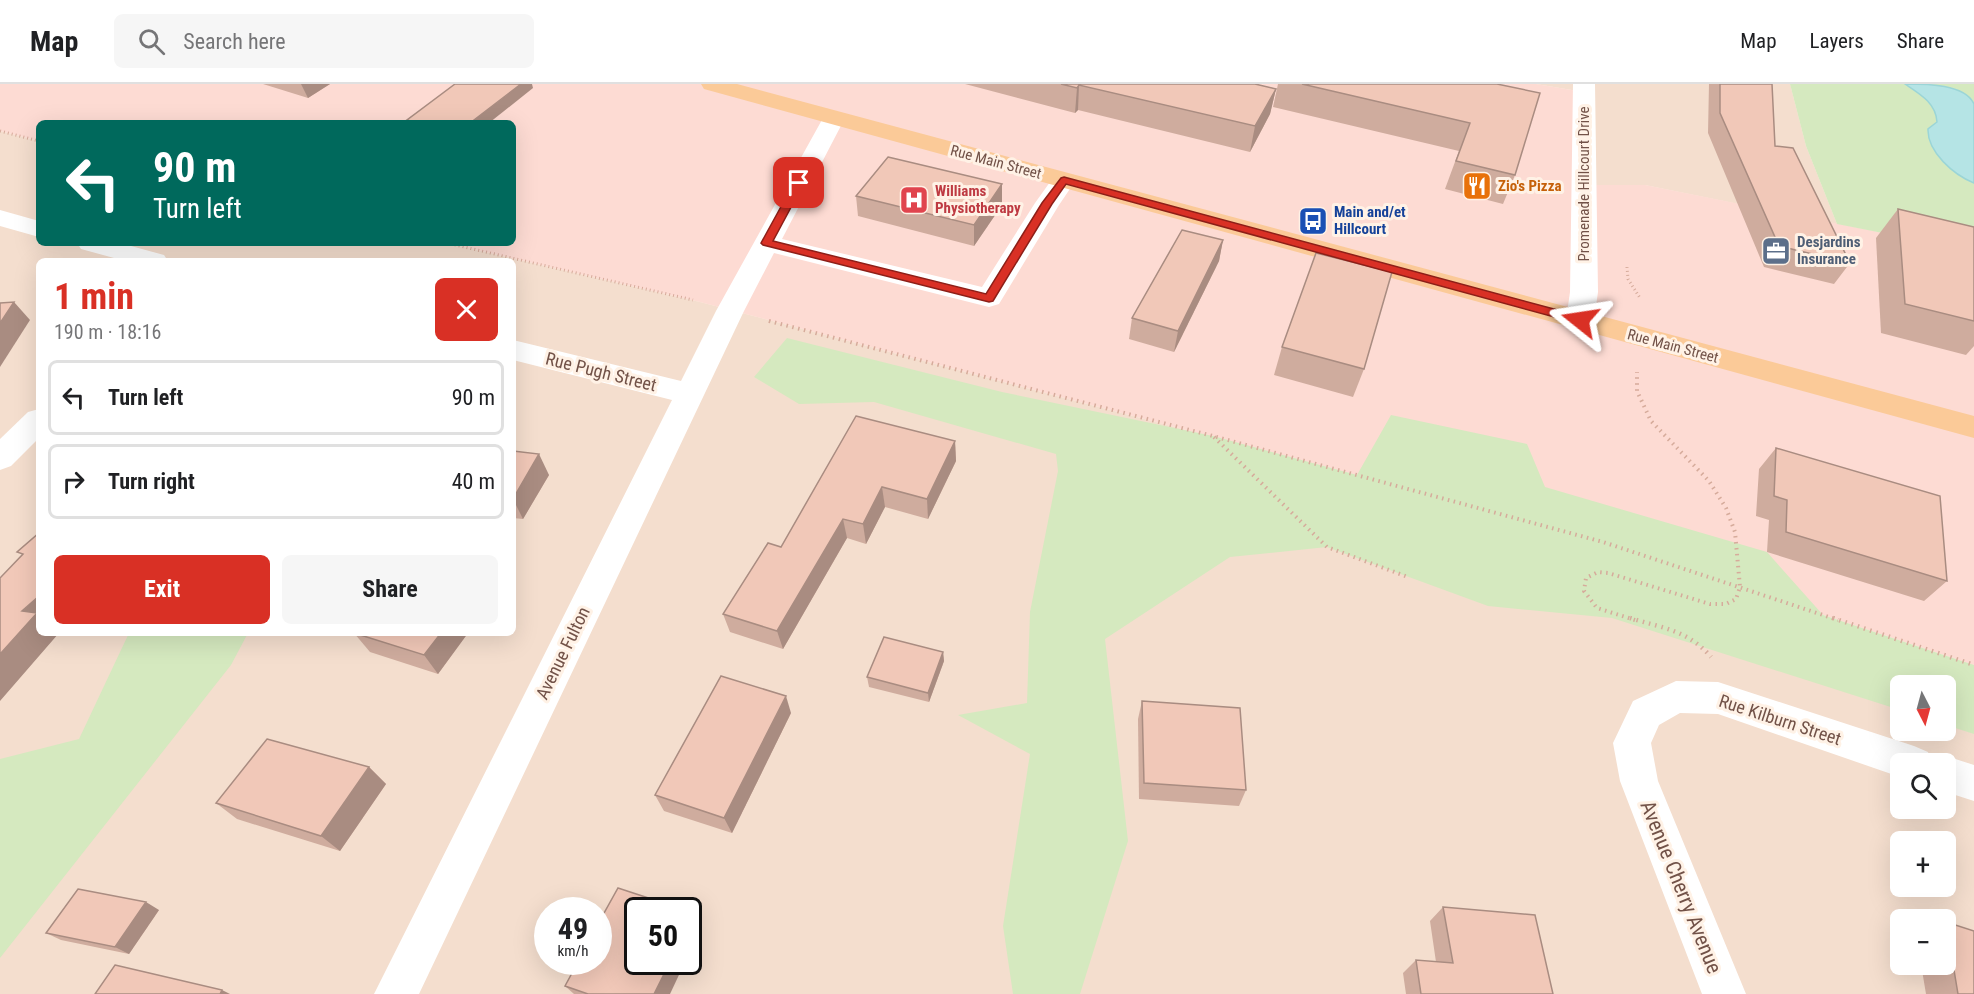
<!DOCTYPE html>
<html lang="en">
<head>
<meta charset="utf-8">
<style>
  :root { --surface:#fff; --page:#f6f6f6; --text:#202124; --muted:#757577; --line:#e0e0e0; --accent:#d93025 }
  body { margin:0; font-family:"Roboto Condensed",sans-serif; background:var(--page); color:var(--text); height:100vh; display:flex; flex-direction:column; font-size:22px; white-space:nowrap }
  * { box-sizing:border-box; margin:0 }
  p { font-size:20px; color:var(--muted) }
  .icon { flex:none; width:33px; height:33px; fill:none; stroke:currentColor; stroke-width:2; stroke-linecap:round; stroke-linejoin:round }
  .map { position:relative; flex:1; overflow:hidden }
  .details { position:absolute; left:36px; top:174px; width:480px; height:378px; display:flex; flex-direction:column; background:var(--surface); border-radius:9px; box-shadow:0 6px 24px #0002 }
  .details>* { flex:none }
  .banner { position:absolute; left:36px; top:36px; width:480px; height:126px; border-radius:9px; box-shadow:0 6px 24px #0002; background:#00695c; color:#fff; overflow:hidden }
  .needle { width:39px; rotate:174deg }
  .buttons { position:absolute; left:1890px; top:591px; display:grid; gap:12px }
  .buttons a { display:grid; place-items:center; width:66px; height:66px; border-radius:9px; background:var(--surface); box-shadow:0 6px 24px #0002; font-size:30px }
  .speed { position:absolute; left:534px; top:813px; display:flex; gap:12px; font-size:30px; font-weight:700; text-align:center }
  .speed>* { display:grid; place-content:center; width:78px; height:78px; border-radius:50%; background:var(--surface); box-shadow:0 6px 24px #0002; line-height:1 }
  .speed small { font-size:15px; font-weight:400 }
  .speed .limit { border:3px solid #111; border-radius:9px; background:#fff; color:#111 }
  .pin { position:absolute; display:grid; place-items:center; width:51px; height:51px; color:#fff; margin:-26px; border-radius:12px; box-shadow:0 3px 9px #0006 }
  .me { position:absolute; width:66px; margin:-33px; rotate:285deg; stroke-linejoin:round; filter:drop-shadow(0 0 4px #0008) }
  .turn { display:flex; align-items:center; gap:21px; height:126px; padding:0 18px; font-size:27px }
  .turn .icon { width:78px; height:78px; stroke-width:2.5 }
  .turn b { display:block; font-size:42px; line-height:51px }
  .round { display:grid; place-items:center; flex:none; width:63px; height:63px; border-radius:9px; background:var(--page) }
  .summary { display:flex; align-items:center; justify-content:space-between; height:102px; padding:0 18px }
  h1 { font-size:36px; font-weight:700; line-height:45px; color:var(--accent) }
  .primary-button { display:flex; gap:12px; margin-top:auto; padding:12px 18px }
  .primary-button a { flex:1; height:69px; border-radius:9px; background:var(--accent); color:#fff; font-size:24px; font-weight:700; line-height:69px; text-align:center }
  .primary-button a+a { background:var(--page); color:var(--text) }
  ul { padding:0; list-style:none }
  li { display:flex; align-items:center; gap:18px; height:75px; margin:0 12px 9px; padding:0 6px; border:3px solid var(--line); border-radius:9px }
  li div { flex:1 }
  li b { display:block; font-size:22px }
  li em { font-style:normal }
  header { display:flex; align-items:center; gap:36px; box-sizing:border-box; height:84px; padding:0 30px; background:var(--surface); border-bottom:2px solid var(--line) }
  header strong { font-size:28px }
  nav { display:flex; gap:33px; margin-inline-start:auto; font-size:21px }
  .search { width:420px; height:54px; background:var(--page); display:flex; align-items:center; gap:15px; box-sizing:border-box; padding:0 21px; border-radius:9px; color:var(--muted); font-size:22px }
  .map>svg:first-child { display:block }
  .residential { fill:#f4dece; fill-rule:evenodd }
  .commercial { fill:#fddbd3 }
  .green { fill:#d5e9bf }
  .water { fill:#b5e4e5; stroke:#9bd5d7; stroke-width:1.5 }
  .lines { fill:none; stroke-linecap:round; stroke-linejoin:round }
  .path-far2 { stroke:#d6ab9b; stroke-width:3; stroke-dasharray:1 3; stroke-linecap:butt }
  .path-far1 { stroke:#d6ab9b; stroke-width:4; stroke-dasharray:1.5 4.5; stroke-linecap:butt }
  .path { stroke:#d6ab9b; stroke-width:4.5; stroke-dasharray:1.5 5; stroke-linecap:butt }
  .minor { fill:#fff; fill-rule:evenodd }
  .major { fill:#fbca98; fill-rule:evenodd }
  .wall { fill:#cfac9e }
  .shaded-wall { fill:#a98c81 }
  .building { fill:#f1c8b8; stroke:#a98c81; stroke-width:1.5 }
  .route { fill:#d93025; stroke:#8d1f18; stroke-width:1.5 }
  .labels { text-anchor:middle; stroke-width:6; stroke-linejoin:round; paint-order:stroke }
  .far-street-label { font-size:15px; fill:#725248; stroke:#fff2e6 }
  .far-food-label { font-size:15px; font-weight:bold; fill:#c56008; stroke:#fff2e6; text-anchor:start }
  .far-health-label { font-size:15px; font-weight:bold; fill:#be3a42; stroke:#fff2e6; text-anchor:start }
  .far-transit-label { font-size:15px; font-weight:bold; fill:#164399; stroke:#fff2e6; text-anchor:start }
  .far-service-label { font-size:15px; font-weight:bold; fill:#4e5e75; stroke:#fff2e6; text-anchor:start }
  .street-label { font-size:18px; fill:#725248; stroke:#fff2e6 }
  .near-street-label { font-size:21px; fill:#725248; stroke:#fff2e6 }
</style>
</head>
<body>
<header>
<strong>Map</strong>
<div class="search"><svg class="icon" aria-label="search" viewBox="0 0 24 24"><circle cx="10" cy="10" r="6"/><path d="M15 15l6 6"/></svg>Search here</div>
<nav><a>Map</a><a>Layers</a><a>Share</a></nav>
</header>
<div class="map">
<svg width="1974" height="910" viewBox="0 0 1974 910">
  <rect width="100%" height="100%" fill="#fceee0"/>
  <g class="residential">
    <polygon points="1536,0 1790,0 1806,62 1837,140 1645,101 1583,101 1584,8"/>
    <path d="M0,47l39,10v102h408l253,59 657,173 617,190v329h-1974zM39,177h474v372h-474zM1900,602h46v44h-46zM1900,680h46v44h-46zM1900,758h46v44h-46zM548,826h50v52h-50zM638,826h50v52h-50zM1900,836h46v44h-46z"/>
  </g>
  <polygon class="commercial" points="0,0 1536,0 1584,8 1583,101 1645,101 1974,167 1974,581 1823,531 1357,391 700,218 447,159 513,159 513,39 39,39 39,57 0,47"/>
  <g class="green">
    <polygon points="1790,0 1974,0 1974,167 1837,140 1806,62"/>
    <polygon points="787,254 1002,308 1213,352 1357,391 1391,331 1527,360 1545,403 1767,468 1823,531 1974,581 1974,650 1946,641 1946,602 1900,602 1900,626 1612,534 1488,522 1327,463 1230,473 1105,555 1128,757 1080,910 1013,910 1003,842 1030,670 958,631 1027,619 1030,528 1058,387 1056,370 874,318 799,320 754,293"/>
    <polygon points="129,549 248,549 231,581 0,874 0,675 79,655"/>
  </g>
  <path class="water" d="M1905,0c22,0 60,0 69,20v79c-20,-8 -47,-31 -46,-54l9,-7c-1,-19 -17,-28 -32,-38z"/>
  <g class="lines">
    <g class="path-far2">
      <polyline points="0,47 39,57"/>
      <polyline points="447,159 693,216"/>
      <polyline points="1627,183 1628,195 1640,214"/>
      <polyline points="769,237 772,238"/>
    </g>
    <g class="path-far1">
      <polyline points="769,237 1213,352 1603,458 1838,536"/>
      <polyline points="1214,353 1327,463 1408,493"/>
      <polyline points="1635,536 1597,524 1584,507 1586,494 1598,488 1608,489 1710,520 1726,520 1736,515 1740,503 1735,448 1726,424 1709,397 1651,337 1637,307 1637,288"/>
    </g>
    <g class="path">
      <path d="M1630,534c32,10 58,12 81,39"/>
      <polyline points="1833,534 1974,581"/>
    </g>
    <g class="minor">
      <polygon points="1573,0 1595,0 1598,208 1594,236 1590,242 1580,245 1570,242 1566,236 1570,208"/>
      <polygon points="834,27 842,29 845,34 782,155 982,203 1035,119 1055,91 1064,89 1073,91 1076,96 1059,121 999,220 989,223 774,169 744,227 419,910 374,910 672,316 513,276 513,256 681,297 716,227 823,34 826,29"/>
      <polygon points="0,126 39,137 39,153 0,142"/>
      <polygon points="77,159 120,159 164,171 168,177 125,177 81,165"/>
      <polygon points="39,325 39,354 11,382 0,386 0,355 28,328"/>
      <polygon points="1676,597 1718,598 1914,662 1928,668 1932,678 1946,672 1974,681 1974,717 1946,708 1946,680 1900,680 1900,693 1718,630 1680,629 1659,641 1651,659 1658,697 1746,910 1702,910 1620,697 1613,659 1633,617"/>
    </g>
    <polygon class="major" points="701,0 737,0 1974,332 1974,354 704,5"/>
  </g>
  <g class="wall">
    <polygon points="263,0 330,0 308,14"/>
    <polygon points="965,0 1255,0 1276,5 1270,30 1250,68 1078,26 1075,29"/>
    <polygon points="1278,0 1497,0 1515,91 1503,120 1445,105 1459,67 1273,23"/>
    <polygon points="1709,0 1772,0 1775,62 1850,179 1834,200 1764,183 1708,49"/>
    <polygon points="1002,100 1002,121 974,162 858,132 856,112"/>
    <polygon points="1898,125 1974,143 1974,262 1966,271 1881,249 1876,154"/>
    <polygon points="1223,156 1219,177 1174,268 1129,255 1132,234"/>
    <polygon points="1282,263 1364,285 1353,313 1274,291"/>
    <polygon points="955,357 956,377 928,435 885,423 866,460 847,454 783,565 730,548 723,530 781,463"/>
    <polygon points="1776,364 1947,497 1924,517 1767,468 1769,436 1756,432 1759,385"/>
    <polygon points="513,367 549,391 523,435 513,434"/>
    <polygon points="354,549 468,549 438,590 370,568"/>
    <polygon points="943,568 944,577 929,618 869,603 867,593"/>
    <polygon points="1142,617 1246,706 1239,722 1139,715 1138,635"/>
    <polygon points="791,629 732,749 664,727 655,711"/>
    <polygon points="369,683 386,700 340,767 237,735 216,719"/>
    <polygon points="1443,823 1553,910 1406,910 1403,889 1416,876 1436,878 1430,837"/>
    <polygon points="159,826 129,870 61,856 46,849"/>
    <polygon points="1946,838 1974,910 1926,910 1921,880 1946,880"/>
    <polygon points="565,902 670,910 574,910"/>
  </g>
  <g class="shaded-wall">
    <polygon points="301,0 330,0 308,14"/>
    <polygon points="521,0 532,0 533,4 489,39 470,39"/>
    <polygon points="1079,1 1078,26 1075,29 1077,4"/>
    <polygon points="1276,5 1270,30 1250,68 1255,42"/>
    <polygon points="1002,100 1002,121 974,162 974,141"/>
    <polygon points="1223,156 1219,177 1174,268 1178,247"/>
    <polygon points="14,218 30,236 0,283 0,239"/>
    <polygon points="955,357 956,377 928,435 927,415"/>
    <polygon points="539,370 549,391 523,435 513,415"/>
    <polygon points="882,403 885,423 866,460 863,440"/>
    <polygon points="843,435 847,454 783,565 777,547"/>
    <polygon points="39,512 39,549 59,549 0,617 0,570 22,527"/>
    <polygon points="441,549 468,549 438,590 424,571"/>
    <polygon points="943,568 944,577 929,618 928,609"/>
    <polygon points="786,612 791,629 732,749 724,734"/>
    <polygon points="369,683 386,700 340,767 321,752"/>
    <polygon points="146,818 159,826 129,870 115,863"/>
    <polygon points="693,829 702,843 688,871 688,839"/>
    <polygon points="670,878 685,878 670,910 654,910"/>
    <polygon points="222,906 230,910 220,910"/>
  </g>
  <g class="building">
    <polygon points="455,0 521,0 470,39 418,39 407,36"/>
    <polygon points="1061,0 1255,0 1276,5 1255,42 1079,1 1077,4"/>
    <polygon points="1302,0 1497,0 1540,9 1515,91 1456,77 1470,39"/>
    <polygon points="1720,0 1772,0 1775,62 1793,64 1850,179 1779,162 1720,29"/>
    <polygon points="888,73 1002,100 974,141 856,112"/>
    <polygon points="1898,125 1974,143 1974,237 1905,220"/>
    <polygon points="1182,146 1223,156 1178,247 1132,234"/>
    <polygon points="1316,169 1392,188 1364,285 1282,263"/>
    <polygon points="14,218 0,239 0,219"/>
    <polygon points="856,332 955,357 927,415 882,403 863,440 843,435 777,547 723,530 768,459 781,463"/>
    <polygon points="1776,364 1940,412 1947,497 1786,448 1787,416 1774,412"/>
    <polygon points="513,367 539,370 513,415"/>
    <polygon points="39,449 39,512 22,527 37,529 0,570 0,494 23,470 17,468"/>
    <polygon points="354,549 441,549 424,571"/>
    <polygon points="884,553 943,568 928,609 867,593"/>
    <polygon points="721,592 786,612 724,734 655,711"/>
    <polygon points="1142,617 1240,624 1246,706 1144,699"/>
    <polygon points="267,655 369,683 321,752 216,719"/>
    <polygon points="618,804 685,826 638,826 638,878 670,878 654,910 588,910 565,902 578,878 598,878 598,840"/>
    <polygon points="78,805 146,818 115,863 46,849"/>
    <polygon points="1443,823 1535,831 1553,910 1421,910 1416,876 1453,879"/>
    <polygon points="688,828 693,829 688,839"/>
    <polygon points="1946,838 1974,847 1974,910 1958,910"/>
    <polygon points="115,881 222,906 220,910 95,910"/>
  </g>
  <polygon class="route" points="1064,93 1580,232 1585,236 1580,240 1066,100 1052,120 993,217 989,218 763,161 761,159 794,99 799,96 804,99 773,157 986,210 1042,119 1061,94"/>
  <defs>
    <g id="restaurant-square" transform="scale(1.5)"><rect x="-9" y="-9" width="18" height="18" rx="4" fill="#e8710a" stroke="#fff2e6"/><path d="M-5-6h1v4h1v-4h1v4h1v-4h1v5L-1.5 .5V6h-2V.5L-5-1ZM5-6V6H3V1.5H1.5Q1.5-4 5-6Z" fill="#fff"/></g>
    <g id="hospital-square" transform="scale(1.5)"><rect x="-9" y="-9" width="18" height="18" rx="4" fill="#e0444e" stroke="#fff2e6"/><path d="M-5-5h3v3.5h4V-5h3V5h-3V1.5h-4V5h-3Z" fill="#fff"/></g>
    <g id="bus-square" transform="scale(1.5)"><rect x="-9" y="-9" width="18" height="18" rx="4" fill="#1a4fb4" stroke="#fff2e6"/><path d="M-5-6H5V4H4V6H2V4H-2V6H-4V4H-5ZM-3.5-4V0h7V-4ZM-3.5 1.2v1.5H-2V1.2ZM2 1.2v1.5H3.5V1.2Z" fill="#fff"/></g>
    <g id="office-square" transform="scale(1.5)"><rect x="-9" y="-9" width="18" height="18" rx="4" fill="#5c6f8a" stroke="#fff2e6"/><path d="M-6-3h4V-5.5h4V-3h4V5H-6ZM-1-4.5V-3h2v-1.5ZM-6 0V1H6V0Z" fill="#fff"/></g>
  </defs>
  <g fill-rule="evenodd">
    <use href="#restaurant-square" x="1477" y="102"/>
    <use href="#hospital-square" x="914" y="116"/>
    <use href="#bus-square" x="1313" y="137"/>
    <use href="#office-square" x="1776" y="167"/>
  </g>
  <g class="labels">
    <g class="far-street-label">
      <text transform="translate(996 78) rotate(15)" y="5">Rue Main Street</text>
      <text transform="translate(1584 100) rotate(-90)" y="5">Promenade Hillcourt Drive</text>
      <text transform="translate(1673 262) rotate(15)" y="5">Rue Main Street</text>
    </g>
    <g class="far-food-label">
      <text x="1498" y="107">Zio's Pizza</text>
    </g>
    <g class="far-health-label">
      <text x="935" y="112">Williams<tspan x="935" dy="17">Physiotherapy</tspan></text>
    </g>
    <g class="far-transit-label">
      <text x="1334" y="133">Main and/et<tspan x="1334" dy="17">Hillcourt</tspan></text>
    </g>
    <g class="far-service-label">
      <text x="1797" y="163">Desjardins<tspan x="1797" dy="17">Insurance</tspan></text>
    </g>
    <g class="street-label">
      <text transform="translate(601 288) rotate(14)" y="6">Rue Pugh Street</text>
      <text transform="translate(563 569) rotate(-64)" y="6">Avenue Fulton</text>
      <text transform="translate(1780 636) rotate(18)" y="6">Rue Kilburn Street</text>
    </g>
    <g class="near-street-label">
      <text transform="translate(1681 803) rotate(68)" y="7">Avenue Cherry Avenue</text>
    </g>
  </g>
</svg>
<div class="buttons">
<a><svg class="needle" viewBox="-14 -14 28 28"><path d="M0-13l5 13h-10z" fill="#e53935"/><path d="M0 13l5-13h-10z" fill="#757577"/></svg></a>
<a><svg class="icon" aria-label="search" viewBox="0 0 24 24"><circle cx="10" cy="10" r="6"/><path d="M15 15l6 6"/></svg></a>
<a>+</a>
<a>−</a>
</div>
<div class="speed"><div>49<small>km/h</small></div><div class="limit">50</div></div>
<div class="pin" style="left:799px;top:99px;background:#d93025"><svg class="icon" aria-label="arrive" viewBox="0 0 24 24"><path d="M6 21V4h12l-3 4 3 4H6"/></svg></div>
<svg class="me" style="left:1580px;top:236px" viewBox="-20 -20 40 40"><path d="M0-17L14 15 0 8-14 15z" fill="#d93025" stroke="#fff" stroke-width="4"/></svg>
<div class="banner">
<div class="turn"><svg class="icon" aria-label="left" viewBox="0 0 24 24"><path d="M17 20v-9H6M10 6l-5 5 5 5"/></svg><div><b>90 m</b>Turn left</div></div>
</div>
<section class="details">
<div class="summary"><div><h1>1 min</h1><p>190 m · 18:16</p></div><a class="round" style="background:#d93025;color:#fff"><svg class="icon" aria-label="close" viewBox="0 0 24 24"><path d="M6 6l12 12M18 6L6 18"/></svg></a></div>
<ul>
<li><svg class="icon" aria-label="left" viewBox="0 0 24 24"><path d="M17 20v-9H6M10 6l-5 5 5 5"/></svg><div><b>Turn left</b></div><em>90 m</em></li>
<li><svg class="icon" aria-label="right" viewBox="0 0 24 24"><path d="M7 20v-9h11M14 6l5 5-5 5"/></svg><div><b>Turn right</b></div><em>40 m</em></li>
</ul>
<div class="primary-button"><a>Exit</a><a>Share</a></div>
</section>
</div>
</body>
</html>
